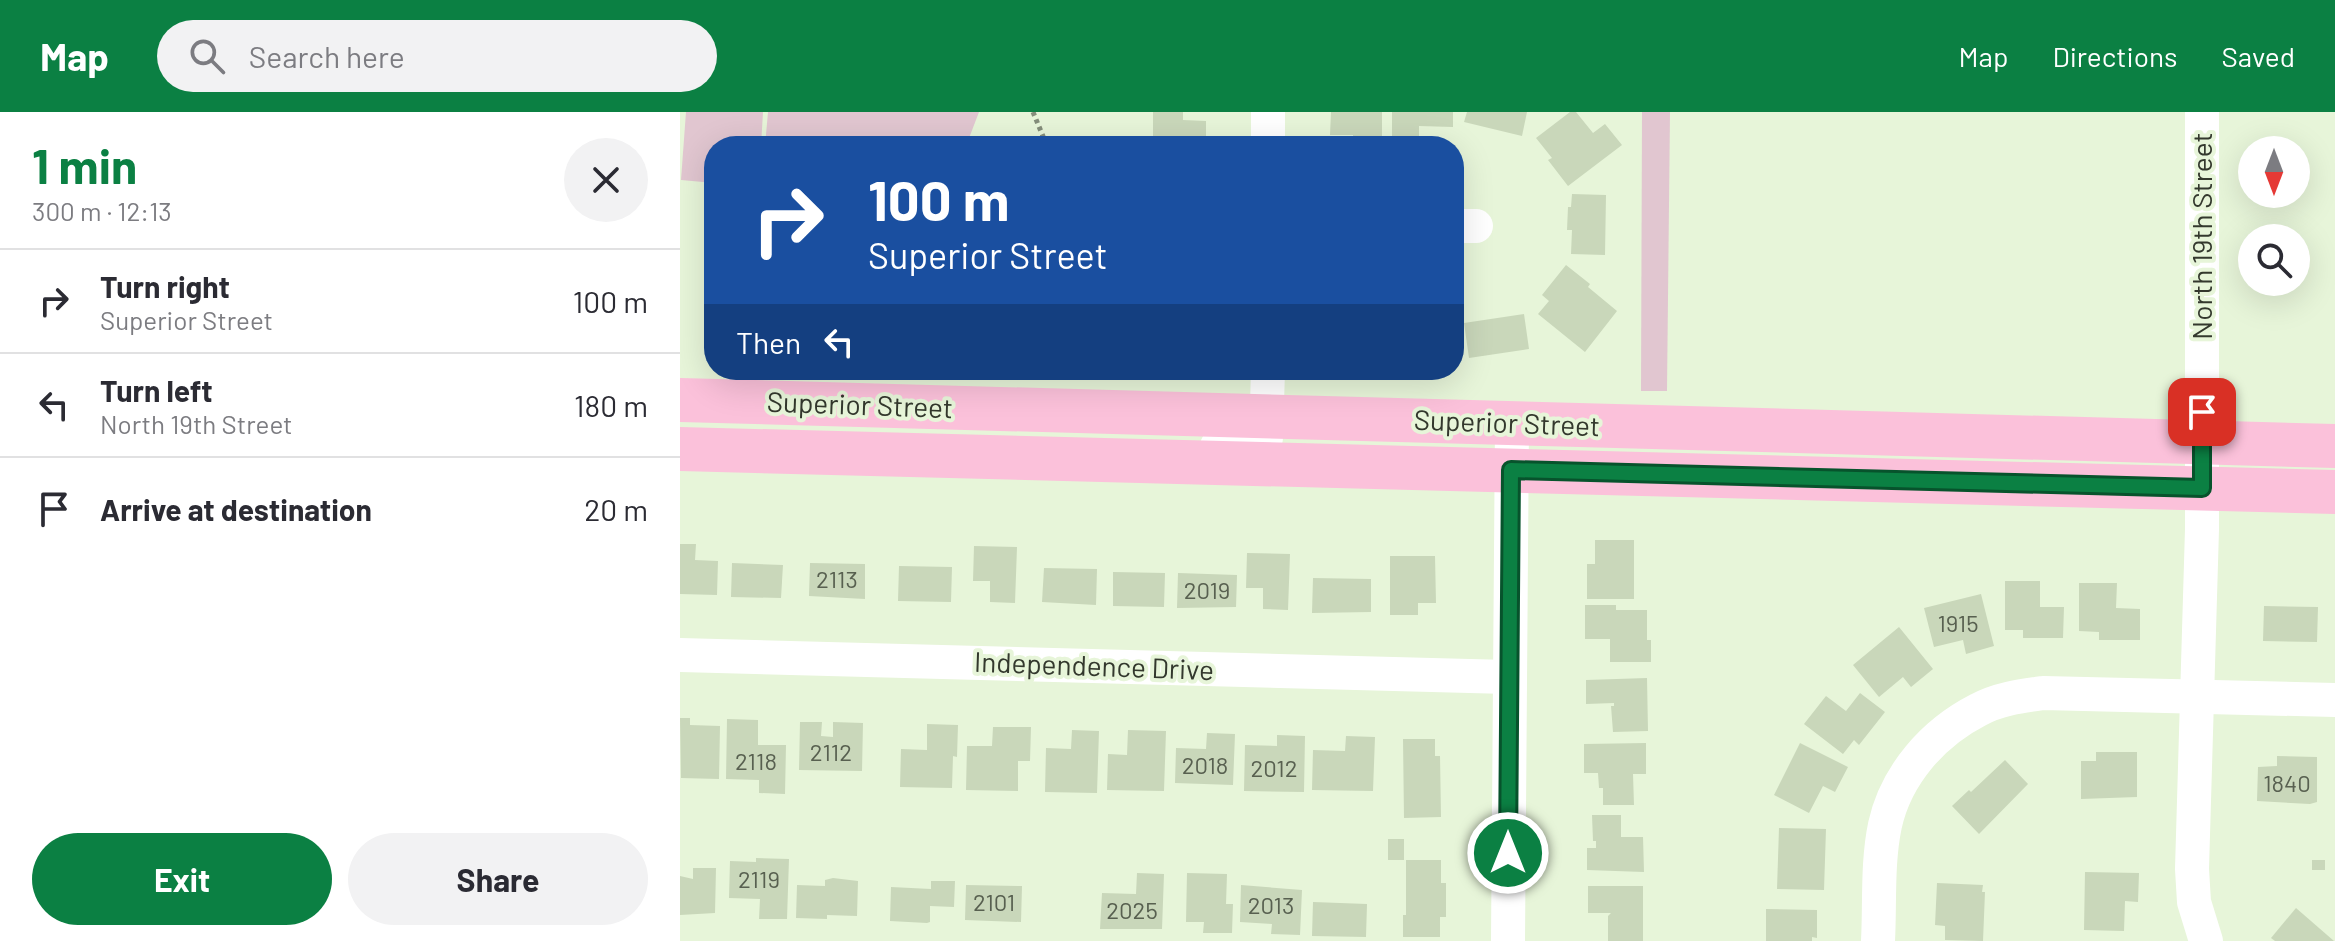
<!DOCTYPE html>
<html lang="en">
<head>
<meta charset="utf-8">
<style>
  :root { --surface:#fff; --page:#f2f2f3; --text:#2b2b33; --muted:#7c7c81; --line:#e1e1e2; --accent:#0b8043 }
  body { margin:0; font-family:Barlow,sans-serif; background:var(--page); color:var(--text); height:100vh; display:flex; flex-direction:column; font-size:30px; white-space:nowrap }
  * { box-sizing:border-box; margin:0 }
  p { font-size:26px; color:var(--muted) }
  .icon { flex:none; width:44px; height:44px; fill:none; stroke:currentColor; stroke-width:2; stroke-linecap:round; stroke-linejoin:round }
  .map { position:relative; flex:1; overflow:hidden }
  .details { display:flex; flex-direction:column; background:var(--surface); width:680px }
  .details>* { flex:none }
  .guide { position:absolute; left:24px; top:24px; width:760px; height:244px; border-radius:32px; box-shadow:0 8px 32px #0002; background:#1a4fa0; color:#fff; overflow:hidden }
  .needle { width:52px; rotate:180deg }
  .fabs { position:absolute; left:1558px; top:24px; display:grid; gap:16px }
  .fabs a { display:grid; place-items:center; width:72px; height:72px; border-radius:50%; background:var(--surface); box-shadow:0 8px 32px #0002; font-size:40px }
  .pin { position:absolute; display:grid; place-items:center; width:68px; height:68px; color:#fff; margin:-34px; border-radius:16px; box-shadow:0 4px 12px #0006 }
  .me { position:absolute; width:88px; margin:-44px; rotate:0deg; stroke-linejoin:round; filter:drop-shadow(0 0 6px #0008) }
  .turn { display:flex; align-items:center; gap:28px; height:168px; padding:0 32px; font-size:36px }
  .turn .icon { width:104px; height:104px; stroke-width:2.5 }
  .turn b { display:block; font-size:56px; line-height:68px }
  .then { display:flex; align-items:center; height:76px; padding:0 32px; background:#0003; gap:16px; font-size:30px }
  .round { display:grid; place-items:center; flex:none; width:84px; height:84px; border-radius:42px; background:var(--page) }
  .summary { display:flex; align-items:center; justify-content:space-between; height:136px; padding:0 32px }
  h1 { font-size:48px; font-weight:700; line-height:60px; color:var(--accent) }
  .primary-button { display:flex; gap:16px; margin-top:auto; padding:16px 32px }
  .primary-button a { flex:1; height:92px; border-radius:48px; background:var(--accent); color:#fff; font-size:32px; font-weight:700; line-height:92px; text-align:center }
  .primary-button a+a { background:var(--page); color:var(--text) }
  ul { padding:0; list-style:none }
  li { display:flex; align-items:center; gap:24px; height:104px; padding:0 32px; border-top:2px solid var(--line) }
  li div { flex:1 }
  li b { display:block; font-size:30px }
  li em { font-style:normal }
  header { display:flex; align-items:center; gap:48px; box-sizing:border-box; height:112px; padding:0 40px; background:var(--accent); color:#fff }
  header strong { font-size:38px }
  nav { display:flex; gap:44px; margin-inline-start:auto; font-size:28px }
  .search { width:560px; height:72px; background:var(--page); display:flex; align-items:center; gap:20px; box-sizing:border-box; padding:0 28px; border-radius:44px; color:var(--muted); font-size:30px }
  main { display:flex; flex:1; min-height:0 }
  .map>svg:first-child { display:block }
  .green { fill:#e1c6d0 }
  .building { fill:#c9d7ba }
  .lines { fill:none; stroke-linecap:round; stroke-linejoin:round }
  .path { stroke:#858e7b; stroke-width:5; stroke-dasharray:4 4; stroke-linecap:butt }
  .minor { stroke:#fff; stroke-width:34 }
  .major { stroke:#fbc1da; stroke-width:44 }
  .route-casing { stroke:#07532c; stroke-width:20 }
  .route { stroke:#0b8043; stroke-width:14 }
  .labels { text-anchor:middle; stroke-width:8; stroke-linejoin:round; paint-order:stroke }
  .number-label { font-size:24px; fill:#586050 }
  .street-label { font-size:28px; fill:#33382d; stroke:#e7f5d9 }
</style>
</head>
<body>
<header>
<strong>Map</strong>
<div class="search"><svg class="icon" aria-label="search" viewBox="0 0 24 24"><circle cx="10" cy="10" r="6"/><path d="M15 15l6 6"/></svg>Search here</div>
<nav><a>Map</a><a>Directions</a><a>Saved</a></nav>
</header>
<main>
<section class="details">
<div class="summary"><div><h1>1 min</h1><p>300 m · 12:13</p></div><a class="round"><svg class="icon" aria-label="close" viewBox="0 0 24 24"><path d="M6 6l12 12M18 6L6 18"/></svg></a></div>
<ul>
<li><svg class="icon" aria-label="right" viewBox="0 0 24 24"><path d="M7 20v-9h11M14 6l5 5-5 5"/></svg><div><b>Turn right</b><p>Superior Street</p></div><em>100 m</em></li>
<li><svg class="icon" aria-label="left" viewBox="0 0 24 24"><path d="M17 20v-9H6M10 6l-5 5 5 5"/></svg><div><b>Turn left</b><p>North 19th Street</p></div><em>180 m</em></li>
<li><svg class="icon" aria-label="arrive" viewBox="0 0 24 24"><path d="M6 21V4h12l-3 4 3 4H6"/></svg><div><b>Arrive at destination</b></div><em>20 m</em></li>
</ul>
<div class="primary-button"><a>Exit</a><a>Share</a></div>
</section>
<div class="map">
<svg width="1655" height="829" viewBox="0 0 1655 829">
  <rect width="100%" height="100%" fill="#e7f5d9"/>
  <g class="green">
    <polygon points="6,0 83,0 81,34 34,34 34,71 1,68"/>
    <polygon points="88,0 299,0 286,34 85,34"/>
    <polygon points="962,0 990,0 987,279 961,279"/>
  </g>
  <g class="building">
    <polygon points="473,0 503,0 503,8 526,9 526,34 473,34"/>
    <polygon points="651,0 702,0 702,34 673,34 673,23 650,23"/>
    <polygon points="712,0 773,0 773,15 739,14 739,25 712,25"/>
    <polygon points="787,0 847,0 842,24 784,10"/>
    <polygon points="890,0 896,0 913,21 925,12 942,33 888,74 868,48 872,46 856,26"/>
    <polygon points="892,82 926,83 925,143 891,142 892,118 887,118 888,95 891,95"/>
    <polygon points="886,153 910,172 908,175 937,199 905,240 858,202 869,189 862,183"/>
    <polygon points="844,202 849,237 789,246 784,211"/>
    <polygon points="915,428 954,428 954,487 907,487 907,452 915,452"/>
    <polygon points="0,432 16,432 15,448 38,449 37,483 0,482"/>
    <polygon points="294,434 337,435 335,491 310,490 310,469 293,469"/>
    <polygon points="567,441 610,442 608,498 583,497 583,476 566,476"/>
    <polygon points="710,444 755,444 756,491 738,491 738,503 710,503"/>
    <polygon points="52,451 103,453 101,486 51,485"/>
    <polygon points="130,451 185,452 185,487 129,484"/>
    <polygon points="219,454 272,455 271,490 218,489"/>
    <polygon points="364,456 417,457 416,493 362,490"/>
    <polygon points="433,460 485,461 484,495 433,494"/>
    <polygon points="498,461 557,463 556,495 497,496"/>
    <polygon points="633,466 691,467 691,500 632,501"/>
    <polygon points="1325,469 1360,469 1360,495 1384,495 1383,526 1343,526 1343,518 1325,518"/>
    <polygon points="1399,471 1437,471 1436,496 1460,497 1460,528 1419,528 1419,520 1399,519"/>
    <polygon points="1301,482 1314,534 1286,542 1283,528 1254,535 1244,496"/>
    <polygon points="905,493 936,493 936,498 967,498 967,528 971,528 971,550 930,550 930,527 905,527"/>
    <polygon points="1584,494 1638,495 1637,530 1583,529"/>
    <polygon points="1219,515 1253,557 1231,575 1223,565 1199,585 1173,553"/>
    <polygon points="967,566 968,619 933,620 931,594 934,594 934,591 906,592 906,568"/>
    <polygon points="1180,581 1205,600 1179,633 1174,628 1163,642 1124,612 1146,584 1166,599"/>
    <polygon points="0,606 10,606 10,613 40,614 39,667 1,666"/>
    <polygon points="47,607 78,608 78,633 106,633 105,682 79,681 79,668 46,667"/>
    <polygon points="120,610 142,610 141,624 153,625 153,610 183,611 182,659 119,658"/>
    <polygon points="247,612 278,613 277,645 273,644 272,676 220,675 221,637 247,638"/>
    <polygon points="313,615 351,615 350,649 338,649 338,679 286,678 287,634 312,634"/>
    <polygon points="392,618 419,619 417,681 365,680 366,636 391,637"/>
    <polygon points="448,618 486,619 484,679 427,678 428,642 447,643"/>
    <polygon points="527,621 555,622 553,673 495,671 496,636 526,637"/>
    <polygon points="597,623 625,624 624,680 564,679 565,633 597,634"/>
    <polygon points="666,624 695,625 693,679 632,678 633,638 665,639"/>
    <polygon points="723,627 755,627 755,644 760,644 761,705 724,706"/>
    <polygon points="966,631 966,662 953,662 954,693 923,693 923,676 919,676 918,661 904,661 904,632"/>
    <polygon points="1120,631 1168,655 1155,680 1143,674 1129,701 1094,683"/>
    <polygon points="1416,640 1457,640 1457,685 1401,687 1401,649 1416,649"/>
    <polygon points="1597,644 1637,645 1637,690 1630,692 1577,689 1578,655 1597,654"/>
    <polygon points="1325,648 1348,672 1299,722 1272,694 1289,678 1291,680"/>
    <polygon points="912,703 941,703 941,725 963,725 964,760 907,758 907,736 916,736 916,729 913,729"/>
    <polygon points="1099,716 1146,717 1144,778 1097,777"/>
    <rect x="708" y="727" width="16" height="21"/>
    <polygon points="76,746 109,747 107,807 79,807 80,787 49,786 50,749 76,750"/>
    <polygon points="726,748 761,748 761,771 766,771 766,805 760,805 760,825 723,825 723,803 726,803"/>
    <rect x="1632" y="748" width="13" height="10"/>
    <polygon points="13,756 36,756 35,801 0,803 0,764 13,767"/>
    <polygon points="1405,760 1459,761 1458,790 1445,789 1444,819 1404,818"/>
    <polygon points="457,761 484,762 482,817 420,817 422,781 456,782"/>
    <polygon points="507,761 547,762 546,792 553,792 552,821 523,821 524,810 506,810"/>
    <polygon points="153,766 178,769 177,804 147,803 147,807 116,806 117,773 145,774 145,768"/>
    <polygon points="251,769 275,769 274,795 250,794 250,810 247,811 210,809 211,775 251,777"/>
    <polygon points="1257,771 1303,773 1302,780 1305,780 1303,829 1265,828 1265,814 1255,813"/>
    <polygon points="286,773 342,774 341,810 285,808"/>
    <polygon points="561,773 622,778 620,823 591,822 592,812 560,810"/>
    <polygon points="908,774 963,774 963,829 928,829 928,804 931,801 908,801"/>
    <polygon points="633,790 687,792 686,825 632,824"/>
    <polygon points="1616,796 1654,829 1595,829 1591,826"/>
    <polygon points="1086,797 1137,798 1137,826 1132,825 1132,829 1086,829"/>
  </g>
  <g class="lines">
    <polyline class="path" points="353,0 367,34"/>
    <g class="minor">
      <polyline points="1522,0 1522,417 1512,757 1514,790 1526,829"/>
      <polyline points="588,34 588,0"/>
      <polyline points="774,114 796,114"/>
      <polyline points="537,334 578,332 586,326 588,258"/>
      <polyline points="0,543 828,565"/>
      <polyline points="828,829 832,311"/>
      <path d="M1198,829c2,-38 -1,-78 7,-116 11,-50 48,-92 93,-115 20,-11 43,-14 65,-17l292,7"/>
    </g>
    <g class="major">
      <polyline points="0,288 1655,334"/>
      <polyline points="0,337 1655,380"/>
    </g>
  </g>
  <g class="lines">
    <g class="route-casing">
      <polyline id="route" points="828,741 831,358 1522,376 1522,300"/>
    </g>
    <use href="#route" class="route"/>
  </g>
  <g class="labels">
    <g class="number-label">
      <text x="157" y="476">2113</text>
      <text x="527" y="487">2019</text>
      <text x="1278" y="520">1915</text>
      <text x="151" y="649">2112</text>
      <text x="76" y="658">2118</text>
      <text x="525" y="662">2018</text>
      <text x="594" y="665">2012</text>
      <text x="1607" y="680">1840</text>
      <text x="79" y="776">2119</text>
      <text x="314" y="799">2101</text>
      <text x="591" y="802">2013</text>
      <text x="452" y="807">2025</text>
    </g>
    <g class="street-label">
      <text transform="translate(1522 124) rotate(-90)" y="10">North 19th Street</text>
      <text transform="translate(180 293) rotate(2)" y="10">Superior Street</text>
      <text transform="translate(827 311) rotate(2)" y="10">Superior Street</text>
      <text transform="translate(414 554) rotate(2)" y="10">Independence Drive</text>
    </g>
  </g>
</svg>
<div class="fabs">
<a><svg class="needle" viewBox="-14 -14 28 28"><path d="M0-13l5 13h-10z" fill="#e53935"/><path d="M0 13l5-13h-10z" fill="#7c7c81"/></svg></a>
<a><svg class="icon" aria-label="search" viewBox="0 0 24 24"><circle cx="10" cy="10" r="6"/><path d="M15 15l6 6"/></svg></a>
</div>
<div class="pin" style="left:1522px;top:300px;background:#d93025"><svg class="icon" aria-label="arrive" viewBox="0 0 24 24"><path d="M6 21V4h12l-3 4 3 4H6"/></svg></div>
<svg class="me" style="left:828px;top:741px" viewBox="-20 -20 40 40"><circle r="17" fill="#0b8043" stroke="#fff" stroke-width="3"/><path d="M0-11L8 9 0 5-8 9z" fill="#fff"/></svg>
<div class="guide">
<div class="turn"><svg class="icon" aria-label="right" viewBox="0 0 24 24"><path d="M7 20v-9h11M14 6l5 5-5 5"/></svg><div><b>100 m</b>Superior Street</div></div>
<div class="then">Then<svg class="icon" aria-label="left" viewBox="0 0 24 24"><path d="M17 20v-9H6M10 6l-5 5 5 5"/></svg></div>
</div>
</div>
</main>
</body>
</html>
